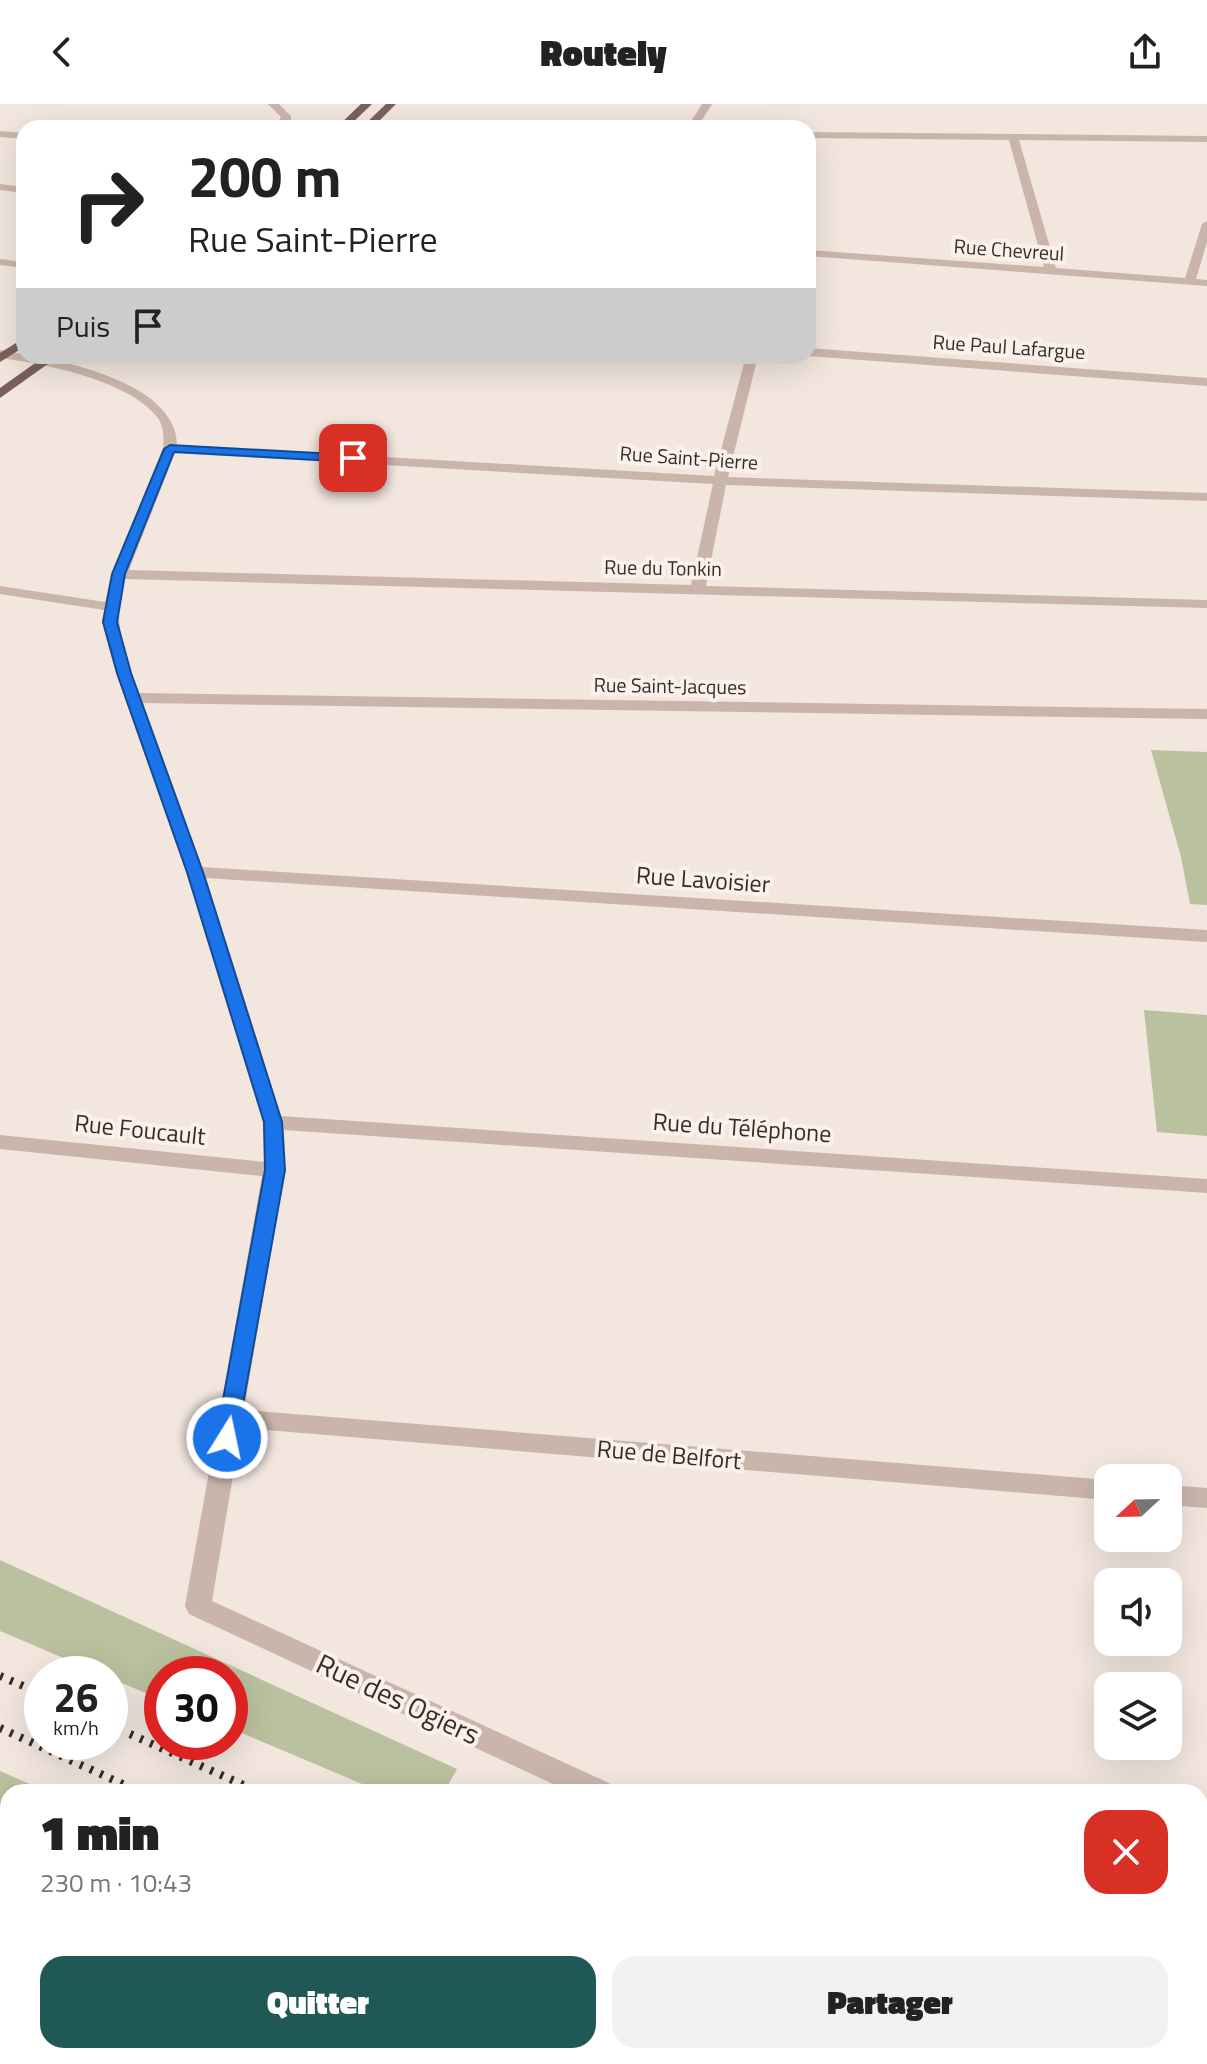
<!DOCTYPE html>
<html lang="fr">
<head>
<meta charset="utf-8">
<style>
  :root { --surface:#fff; --page:#f2f2f2; --text:#222; --muted:#767676; --accent:#205855 }
  body { margin:0; font-family:"Titillium Web",sans-serif; background:var(--page); color:var(--text); height:100vh; display:flex; flex-direction:column; font-size:30px; white-space:nowrap }
  * { box-sizing:border-box; margin:0 }
  p { font-size:26px; color:var(--muted) }
  .icon { flex:none; width:44px; height:44px; fill:none; stroke:currentColor; stroke-width:2; stroke-linecap:round; stroke-linejoin:round }
  .map { position:relative; flex:1; overflow:hidden }
  .drawer { position:absolute; left:0px; top:1680px; width:1208px; height:280px; display:flex; flex-direction:column; background:var(--surface); border-radius:24px 24px 0 0; box-shadow:0 8px 32px #0002 }
  .drawer>* { flex:none }
  .hud { position:absolute; left:16px; top:16px; width:800px; height:244px; border-radius:24px; box-shadow:0 8px 32px #0002; background:#fff; color:var(--text); overflow:hidden }
  .needle { width:52px; rotate:248deg }
  .fabs { position:absolute; left:1094px; top:1360px; display:grid; gap:16px }
  .fabs a { display:grid; place-items:center; width:88px; height:88px; border-radius:16px; background:var(--surface); box-shadow:0 8px 32px #0002; font-size:40px }
  .speed { position:absolute; left:24px; top:1552px; display:flex; gap:16px; font-size:40px; font-weight:700; text-align:center }
  .speed>* { display:grid; place-content:center; width:104px; height:104px; border-radius:50%; background:var(--surface); box-shadow:0 8px 32px #0002; line-height:1 }
  .speed small { font-size:20px; font-weight:400 }
  .speed .limit { border:12px solid #d22; background:#fff; color:#111 }
  .pin { position:absolute; display:grid; place-items:center; width:68px; height:68px; color:#fff; margin:-34px; border-radius:16px; box-shadow:0 4px 12px #0006 }
  .me { position:absolute; width:88px; margin:-44px; rotate:10deg; stroke-linejoin:round; filter:drop-shadow(0 0 6px #0008) }
  .turn { display:flex; align-items:center; gap:28px; height:168px; padding:0 40px; font-size:36px }
  .turn .icon { width:104px; height:104px; stroke-width:2.5 }
  .turn b { display:block; font-size:56px; line-height:68px }
  .then { display:flex; align-items:center; height:76px; padding:0 40px; background:#0003; gap:16px; font-size:30px }
  .round { display:grid; place-items:center; flex:none; width:84px; height:84px; border-radius:24px; background:var(--page) }
  .overview { display:flex; align-items:center; justify-content:space-between; height:136px; padding:0 40px }
  h1 { font-size:48px; font-weight:800; line-height:60px }
  .button { display:flex; gap:16px; margin-top:auto; padding:16px 40px }
  .button a { flex:1; height:92px; border-radius:24px; background:var(--accent); color:#fff; font-size:32px; font-weight:800; line-height:92px; text-align:center }
  .button a+a { background:var(--page); color:var(--text) }
  header { display:flex; justify-content:space-between; align-items:center; height:104px; padding:0 40px; background:var(--surface); font-size:36px; font-weight:800 }
  .map>svg:first-child { display:block }
  .green { fill:#bac19e }
  .lines { fill:none; stroke-linecap:round; stroke-linejoin:round }
  .minor { fill:#cab5aa; fill-rule:evenodd }
  .major { fill:#79615b; fill-rule:evenodd }
  .rail { stroke:#382c29; stroke-width:8; stroke-dasharray:3 8; stroke-linecap:butt }
  .route { fill:#1a73e8; stroke:#114b97; stroke-width:2 }
  .labels { text-anchor:middle; stroke-width:8; stroke-linejoin:round; paint-order:stroke }
  .far-street-label { font-size:20px; fill:#382c29; stroke:#faf1eb }
  .street-label { font-size:24px; fill:#382c29; stroke:#faf1eb }
  .near-street-label { font-size:28px; fill:#382c29; stroke:#faf1eb }
</style>
</head>
<body>
<header><svg class="icon" aria-label="back" viewBox="0 0 24 24"><path d="M15 5l-7 7 7 7"/></svg>Routely<svg class="icon" aria-label="share" viewBox="0 0 24 24"><path d="M12 15V3M7 8l5-5 5 5M5 13v7h14v-7"/></svg></header>
<div class="map">
<svg width="1207" height="1960" viewBox="0 0 1207 1960">
  <rect width="100%" height="100%" fill="#f2e6de"/>
  <g class="green">
    <polygon points="1151,646 1207,648 1207,801 1190,800 1181,753"/>
    <polygon points="1144,906 1207,911 1207,1032 1157,1028"/>
    <polygon points="0,1456 457,1665 444,1688 381,1688 230,1624 230,1570 162,1570 162,1596 110,1574 110,1570 101,1570 0,1527"/>
    <polygon points="0,1667 48,1688 8,1688 8,1952 404,1952 401,1960 0,1960"/>
  </g>
  <g class="lines">
    <g class="minor">
      <polygon points="268,0 279,0 291,12 291,18 285,24 275,24 281,13"/>
      <polygon points="702,0 712,0 697,24 687,24"/>
      <polygon points="0,27 24,29 24,35 0,33"/>
      <polygon points="808,28 1207,32 1207,38 1019,36 1056,164 1185,174 1202,120 1207,117 1207,138 1196,175 1207,176 1207,182 808,152 808,146 1044,163 1009,36 808,34"/>
      <polygon points="0,80 24,83 24,89 0,86"/>
      <polygon points="0,155 24,158 24,164 0,161"/>
      <polygon points="808,244 1207,274 1207,282 808,252"/>
      <path d="M0,246c48,7 177,29 177,95l537,31 32,-120h12l-30,121 479,16v8l-481,-16 -20,101 501,14v8l-1082,-29c-15,38 1,77 14,114l1068,16v10l-1064,-16 59,164 1005,63v12l-1001,-64 75,238 926,63v14l-923,-63 1,40 -41,240 864,70v20l-867,-72 -29,173 397,182 4,9h-43l-381,-178 -4,-8 77,-430 -262,-27v-14l265,27 -2,-40 -8,-27 -69,-223 -70,-199 -14,-51 2,-12 -104,-16v-8l105,16 7,-28 51,-125c1,-10 1,-22 -5,-31 -29,-38 -113,-54 -158,-60zM175,349l538,31 -22,101 -562,-15z"/>
      <polygon points="1168,1381 1207,1384 1207,1404 1168,1401"/>
      <polygon points="1200,1947 1205,1949 1207,1960 1165,1960 1162,1952 1200,1952"/>
    </g>
    <g class="major">
      <polygon points="361,0 372,0 347,24 336,24"/>
      <polygon points="386,0 396,0 372,24 361,24"/>
      <polygon points="24,234 24,243 0,258 0,249"/>
      <polygon points="45,252 59,252 0,294 0,284"/>
    </g>
    <g class="rail">
      <polyline points="0,1572 42,1590"/>
      <polyline points="110,1621 259,1688"/>
      <polyline points="0,1624 140,1688"/>
      <polyline points="707,1952 724,1960"/>
      <polyline points="838,1952 856,1960"/>
    </g>
  </g>
  <polygon class="route" points="170,341 353,351 359,354 353,358 174,348 125,470 117,518 131,569 203,768 282,1018 285,1066 237,1334 234,1340 227,1342 219,1340 216,1334 265,1066 264,1018 187,768 117,569 103,518 112,470 164,345"/>
  <g class="labels">
    <g class="far-street-label">
      <text transform="translate(1009 146) rotate(4)" y="7">Rue Chevreul</text>
      <text transform="translate(1009 243) rotate(4)" y="7">Rue Paul Lafargue</text>
      <text transform="translate(689 354) rotate(4)" y="7">Rue Saint-Pierre</text>
      <text transform="translate(663 464) rotate(1)" y="7">Rue du Tonkin</text>
      <text transform="translate(670 582) rotate(1)" y="7">Rue Saint-Jacques</text>
    </g>
    <g class="street-label">
      <text transform="translate(703 776) rotate(4)" y="8">Rue Lavoisier</text>
      <text transform="translate(742 1024) rotate(4)" y="8">Rue du Téléphone</text>
      <text transform="translate(140 1026) rotate(6)" y="8">Rue Foucault</text>
      <text transform="translate(669 1351) rotate(5)" y="8">Rue de Belfort</text>
    </g>
    <g class="near-street-label">
      <text transform="translate(398 1595) rotate(25)" y="10">Rue des Ogiers</text>
    </g>
  </g>
</svg>
<div class="fabs">
<a><svg class="needle" viewBox="-14 -14 28 28"><path d="M0-13l5 13h-10z" fill="#e53935"/><path d="M0 13l5-13h-10z" fill="#767676"/></svg></a>
<a><svg class="icon" aria-label="sound" viewBox="0 0 24 24"><path d="M4 9h4l5-4v14l-5-4H4zM17 9q2 3 0 6"/></svg></a>
<a><svg class="icon" aria-label="layers" viewBox="0 0 24 24"><path d="M12 4l9 5-9 5-9-5zM3 14l9 5 9-5"/></svg></a>
</div>
<div class="speed"><div>26<small>km/h</small></div><div class="limit">30</div></div>
<div class="pin" style="left:353px;top:354px;background:#d93025"><svg class="icon" aria-label="arrive" viewBox="0 0 24 24"><path d="M6 21V4h12l-3 4 3 4H6"/></svg></div>
<svg class="me" style="left:227px;top:1334px" viewBox="-20 -20 40 40"><circle r="17" fill="#1a73e8" stroke="#fff" stroke-width="3"/><path d="M0-11L8 9 0 5-8 9z" fill="#fff"/></svg>
<div class="hud">
<div class="turn"><svg class="icon" aria-label="right" viewBox="0 0 24 24"><path d="M7 20v-9h11M14 6l5 5-5 5"/></svg><div><b>200 m</b>Rue Saint-Pierre</div></div>
<div class="then">Puis<svg class="icon" aria-label="arrive" viewBox="0 0 24 24"><path d="M6 21V4h12l-3 4 3 4H6"/></svg></div>
</div>
<section class="drawer">
<div class="overview"><div><h1>1 min</h1><p>230 m · 10:43</p></div><a class="round" style="background:#d93025;color:#fff"><svg class="icon" aria-label="close" viewBox="0 0 24 24"><path d="M6 6l12 12M18 6L6 18"/></svg></a></div>
<div class="button"><a>Quitter</a><a>Partager</a></div>
</section>
</div>
</body>
</html>
